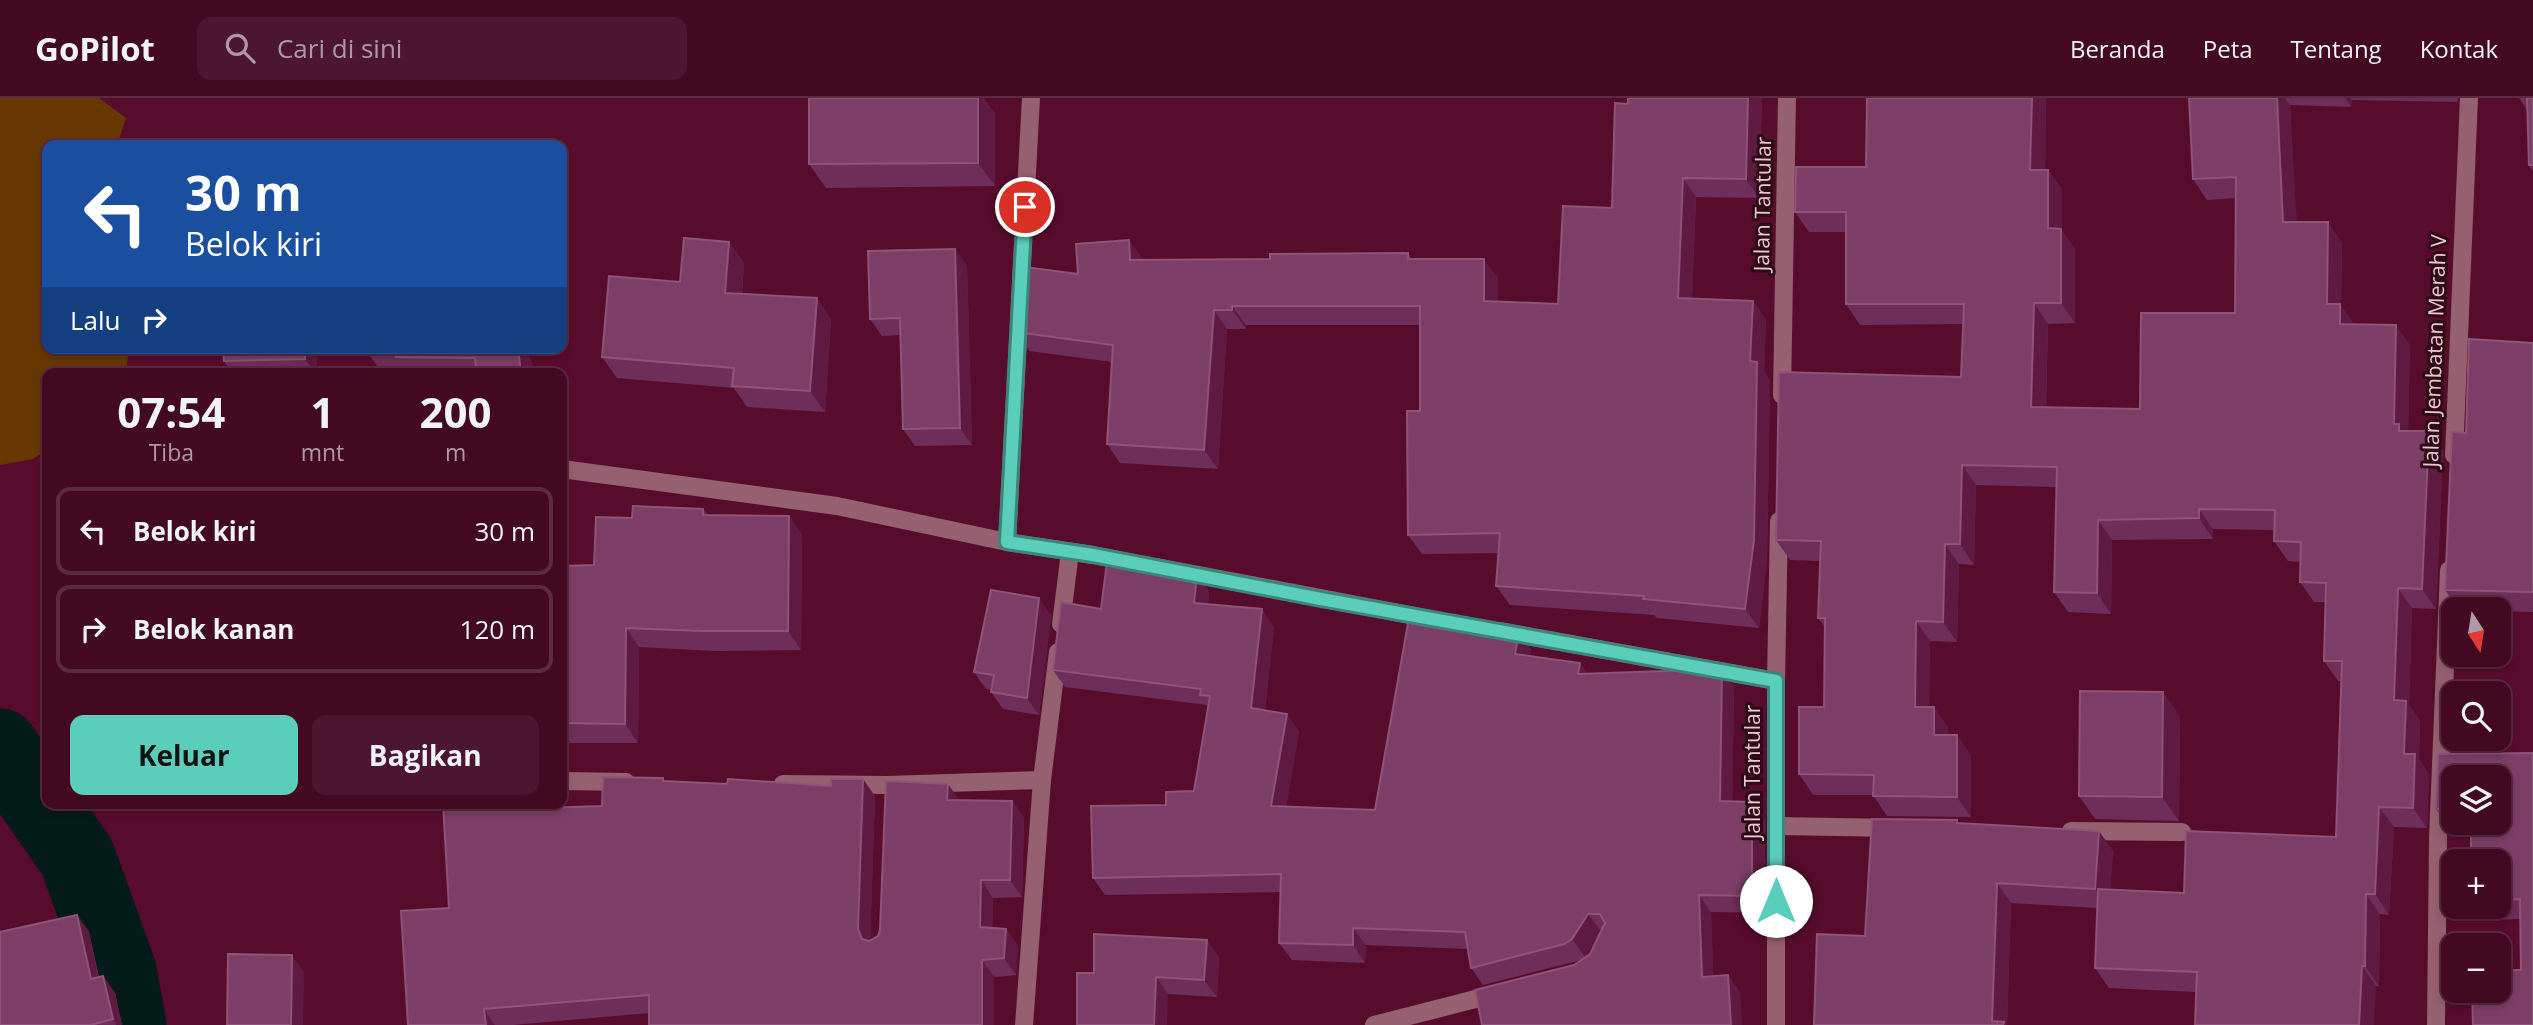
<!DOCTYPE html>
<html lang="id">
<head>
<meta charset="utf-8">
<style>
  :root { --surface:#420921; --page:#4c172e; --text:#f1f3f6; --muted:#ae9aa5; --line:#5a2a3f; --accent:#5bcebb }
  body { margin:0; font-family:"Open Sans",sans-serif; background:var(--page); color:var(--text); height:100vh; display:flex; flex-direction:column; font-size:26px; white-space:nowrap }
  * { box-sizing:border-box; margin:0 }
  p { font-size:23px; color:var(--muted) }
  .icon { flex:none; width:38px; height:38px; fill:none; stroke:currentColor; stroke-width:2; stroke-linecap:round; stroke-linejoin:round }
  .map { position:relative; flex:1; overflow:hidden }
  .panel { position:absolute; left:42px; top:270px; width:525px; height:441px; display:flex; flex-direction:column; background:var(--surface); border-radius:14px; box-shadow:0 4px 10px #0003,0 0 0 2px var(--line) }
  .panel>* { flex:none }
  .guide { position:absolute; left:42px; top:42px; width:525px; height:214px; border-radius:14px; box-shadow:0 4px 10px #0003,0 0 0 2px var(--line); background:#1a4fa0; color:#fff; overflow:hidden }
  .needle { width:46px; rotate:168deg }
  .tools { position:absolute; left:2441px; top:499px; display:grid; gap:14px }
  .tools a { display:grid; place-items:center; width:70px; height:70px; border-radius:14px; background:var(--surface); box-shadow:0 4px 10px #0003,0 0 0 2px var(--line); font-size:35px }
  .pin { position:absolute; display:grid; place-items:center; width:60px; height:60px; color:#fff; margin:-30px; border:4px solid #fff; border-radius:50%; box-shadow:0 2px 7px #0007 }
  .me { position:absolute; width:77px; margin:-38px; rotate:0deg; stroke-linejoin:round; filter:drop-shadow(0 0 5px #0008) }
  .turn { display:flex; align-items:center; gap:24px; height:147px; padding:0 28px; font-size:32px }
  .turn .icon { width:91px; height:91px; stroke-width:2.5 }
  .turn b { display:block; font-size:49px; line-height:60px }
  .then { display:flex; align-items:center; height:66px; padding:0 28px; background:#0003; gap:14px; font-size:26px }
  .eta { display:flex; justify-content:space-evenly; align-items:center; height:119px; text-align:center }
  .eta b { font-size:42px; font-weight:700; line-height:49px }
  .action { display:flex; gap:14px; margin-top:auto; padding:14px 28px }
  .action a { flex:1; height:80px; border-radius:14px; background:var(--accent); color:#111; font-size:28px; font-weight:700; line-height:80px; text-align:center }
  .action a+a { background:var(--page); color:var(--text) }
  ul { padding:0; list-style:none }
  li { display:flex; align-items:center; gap:21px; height:88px; margin:0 14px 10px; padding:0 14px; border:4px solid var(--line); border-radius:14px }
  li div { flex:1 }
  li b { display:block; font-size:26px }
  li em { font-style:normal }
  header { display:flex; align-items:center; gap:42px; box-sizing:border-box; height:98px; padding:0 35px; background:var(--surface); border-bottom:2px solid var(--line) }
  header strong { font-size:33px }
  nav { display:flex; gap:38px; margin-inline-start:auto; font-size:24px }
  .search { width:490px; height:63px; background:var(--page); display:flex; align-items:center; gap:18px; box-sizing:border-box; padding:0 24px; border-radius:14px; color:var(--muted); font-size:26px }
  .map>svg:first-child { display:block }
  .green { fill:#663700 }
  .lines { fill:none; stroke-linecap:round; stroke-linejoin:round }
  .river { stroke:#031b17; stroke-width:77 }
  .minor { stroke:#956070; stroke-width:18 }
  .wall { fill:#6e2e5a; fill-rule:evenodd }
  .shaded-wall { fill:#5f1a42 }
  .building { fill:#7c3e67; stroke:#8f5377; stroke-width:2 }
  .route-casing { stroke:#3b867a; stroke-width:18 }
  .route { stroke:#5bcebb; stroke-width:12 }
  .labels { text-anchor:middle; stroke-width:6; stroke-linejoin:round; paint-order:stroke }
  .street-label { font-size:21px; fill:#f3c4d1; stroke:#2b0b16 }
</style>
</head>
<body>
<header>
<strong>GoPilot</strong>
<div class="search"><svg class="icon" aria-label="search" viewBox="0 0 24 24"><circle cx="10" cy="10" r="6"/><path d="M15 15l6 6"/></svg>Cari di sini</div>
<nav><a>Beranda</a><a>Peta</a><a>Tentang</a><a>Kontak</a></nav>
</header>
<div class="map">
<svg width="2533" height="927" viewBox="0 0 2533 927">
  <rect width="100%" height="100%" fill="#580c2c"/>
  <polygon class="green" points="0,0 99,0 126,20 117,47 47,47 47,250 129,250 126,275 47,275 47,352 33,361 0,367"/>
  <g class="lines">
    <polyline class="river" points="0,649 77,759 118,873 128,927"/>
    <g class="minor">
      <polyline points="1782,297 1787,0"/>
      <polyline points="2454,357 2469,0"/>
      <polyline points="562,371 837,408 1007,444 1093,457 1431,521"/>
      <polyline points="1007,444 1031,0"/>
      <polyline points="1061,526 1070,454"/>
      <polyline points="1500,533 1776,583"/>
      <polyline points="562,683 626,684"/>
      <polyline points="783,686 887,687 1042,682"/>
      <polyline points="1777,728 1896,730"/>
      <polyline points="2071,733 2182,734"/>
      <polyline points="1024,927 1042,682 1058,554"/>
      <polyline points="1374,927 1499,895"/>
      <polyline points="1776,927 1776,583 1779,423"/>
      <polyline points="2436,927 2438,740 2449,472"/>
    </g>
  </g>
  <g class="wall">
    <polygon points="809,0 983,0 995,16 995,88 826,90 809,66"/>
    <polygon points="1628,0 1762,0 1759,100 1696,99 1692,200 1753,203 1766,222 1764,273 1770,283 1767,461 1759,530 1657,520 1654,517 1510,507 1496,488 1499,455 1422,456 1408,437 1420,313 1420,227 1246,227 1246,231 1227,231 1218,371 1120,365 1107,346 1112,264 1029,253 1016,234 1078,176 1143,161 1143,162 1270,161 1408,155 1412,161 1498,180 1498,203 1558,206 1612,110 1628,6"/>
    <polygon points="2046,0 2045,72 2048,72 2062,92 2062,133 2075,151 2075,225 2048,226 2046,310 2140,311 2235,215 2236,100 2207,102 2193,81 2189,0 2458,0 2457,4 2352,2 2351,9 2290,7 2296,124 2342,145 2341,208 2354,226 2410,247 2408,333 2443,353 2436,511 2412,510 2409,607 2420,623 2419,661 2429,676 2427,730 2394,729 2389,817 2380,816 2379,888 2196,894 2109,890 2095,870 2098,810 2011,805 2007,927 1814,927 1865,838 1959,725 2113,753 2110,791 2184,795 2336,739 2341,583 2338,583 2324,563 2326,504 2314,504 2300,484 2301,464 2288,463 2274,443 2274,432 2213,431 2213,441 2112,442 2111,516 2068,514 2054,494 2056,389 1976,387 1974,467 1959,466 1957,544 1930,543 1929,609 1948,629 1948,637 1971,657 1971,719 1887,718 1873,697 1813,697 1799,676 1824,609 1825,529 1818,520 1820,463 1790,462 1776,442 1961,279 1963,226 1860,227 1846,206 1846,134 1809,134 1795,114 1866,69"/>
    <polygon points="2519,0 2533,0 2533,73 2529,67 2527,12"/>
    <polygon points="729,144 744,165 742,196 817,200 831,222 825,314 747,309 734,290 617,280 602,259"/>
    <polygon points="955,151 967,168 972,347 915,348 903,331 900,237 882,238 870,221"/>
    <polygon points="2533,245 2533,514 2499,513 2499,511 2458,511 2445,492 2466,335"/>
    <polygon points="223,250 316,250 317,275 232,275 224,263"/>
    <polygon points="364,250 524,250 524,252 532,264 533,275 407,275 404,270 378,269"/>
    <polygon points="703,411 708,417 789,418 802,437 801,552 715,553 639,549 638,645 562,645 562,468 594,467 632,420"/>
    <polygon points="1197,475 1209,493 1208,506 1274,529 1265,612 1299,633 1286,709 1375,712 1531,551 1530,558 1580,565 1587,576 1734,588 1732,704 1752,704 1765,721 1765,815 1711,814 1713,878 1728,877 1740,895 1574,867 1590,856 1601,833 1585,859 1577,863 1483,887 1471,870 1468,851 1366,847 1365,865 1292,862 1279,845 1281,794 1105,797 1093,780 1166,707 1194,693 1209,610 1207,607 1065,589 1053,572 1101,511"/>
    <polygon points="1051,517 1039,617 1003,611 991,594 991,592 986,591 974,574"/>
    <polygon points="2180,618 2179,723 2095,721 2079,698"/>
    <path d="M2533,655v272h-60l-1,-35h27v-20h22l-1,-51 -34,1 -10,-14h23v-45h-28v-27h-4l-4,-5h-13l-14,-20 2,-55zM2454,679h45v45h-45z"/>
    <polygon points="663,680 664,683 875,698 870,843 878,838 960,703 1012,703 1024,720 1022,799 993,800 992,830 1006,831 1018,848 1016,877 649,915 513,927 408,927 449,810 443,705 521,705 521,711 602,708"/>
    <polygon points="77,817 89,834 99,879 103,878 115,895 122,927 0,927 0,832 0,833"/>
    <polygon points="1219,859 1217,899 1168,896 1094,875"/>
  </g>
  <g class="shaded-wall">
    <polygon points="978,0 983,0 995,16 995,88 978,65"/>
    <polygon points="1748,0 1762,0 1759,100 1746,81"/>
    <polygon points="2032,0 2046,0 2045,92 2030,72"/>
    <polygon points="2277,0 2285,0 2290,7 2298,144 2283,124"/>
    <polygon points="2345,0 2350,0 2352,2 2351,9"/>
    <polygon points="2048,72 2062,92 2062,133 2075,151 2075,225 2061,205 2048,130"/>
    <polygon points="1683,80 1696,99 1691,219 1678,200"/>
    <polygon points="2328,124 2342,145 2341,208 2354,226 2354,246 2327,206"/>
    <polygon points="1129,142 1143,161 1144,181 1130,162"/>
    <polygon points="729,144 744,165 740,216 725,195"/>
    <polygon points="955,151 967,168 972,347 960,330"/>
    <polygon points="1484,161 1498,180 1498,222 1484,203"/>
    <polygon points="817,200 831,222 825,314 810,293"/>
    <polygon points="1753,203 1766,222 1764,273 1770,283 1767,461 1759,530 1745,511 1750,263"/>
    <polygon points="2034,205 2048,226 2045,330 2031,309"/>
    <polygon points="1232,208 1246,227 1246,231 1232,212"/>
    <polygon points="1214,212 1227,231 1218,371 1204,352"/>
    <polygon points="2396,227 2410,247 2408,338 2414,346 2394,326"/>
    <polygon points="304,250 316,250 317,275 315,275 305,261"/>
    <polygon points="514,250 524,250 524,252 532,264 533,275 521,275"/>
    <polygon points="2429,333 2443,353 2436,511 2422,491"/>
    <polygon points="1962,367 1976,387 1974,467 1960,446"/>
    <polygon points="2199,411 2213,431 2213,441 2199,420"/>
    <polygon points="789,418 802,437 801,552 788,533"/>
    <polygon points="2098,422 2112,442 2111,516 2097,495"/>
    <polygon points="1945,446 1959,466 1957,544 1943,524"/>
    <polygon points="1197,475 1209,493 1206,522 1194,505"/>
    <polygon points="2398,490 2412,510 2409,607 2420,623 2419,661 2429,676 2427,730 2413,710 2394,602"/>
    <polygon points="1039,500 1051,517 1039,617 1027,600"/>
    <polygon points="1262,511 1274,529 1263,627 1251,610"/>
    <polygon points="1916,523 1930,543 1929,630 1915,609"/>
    <polygon points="626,530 639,549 638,645 625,626"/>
    <polygon points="1519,534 1531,551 1528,573 1515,556"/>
    <polygon points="1580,565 1592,582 1578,576"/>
    <polygon points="1722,571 1734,588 1732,721 1720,703"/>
    <polygon points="2163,594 2180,618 2179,723 2162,699"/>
    <polygon points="1934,609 1948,629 1948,657 1934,637"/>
    <polygon points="1287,616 1299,633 1283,726 1271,708"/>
    <polygon points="1957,637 1971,657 1971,719 1957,699"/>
    <polygon points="863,681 875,698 870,849 862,841 858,831"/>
    <polygon points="948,686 960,703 947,702"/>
    <polygon points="1012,703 1024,720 1022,799 1010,782"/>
    <polygon points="1752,704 1765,721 1765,815 1752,798"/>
    <polygon points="510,705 521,705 522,729 510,711"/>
    <polygon points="2379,709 2394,729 2389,817 2375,796"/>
    <polygon points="2099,733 2113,753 2109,811 2095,791"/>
    <polygon points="981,782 993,800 992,846 980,829"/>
    <polygon points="1997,785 2011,805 2007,927 1994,927 1992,923"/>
    <polygon points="2366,796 2380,816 2379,888 2365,868"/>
    <polygon points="1699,797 1711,814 1714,897 1702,879"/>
    <polygon points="1588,816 1601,833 1585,859 1572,841"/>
    <polygon points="77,817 89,834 102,897 91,881"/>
    <polygon points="1353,830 1366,847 1365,865 1353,847"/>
    <polygon points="1006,831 1018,848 1016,877 1004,860"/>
    <polygon points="1207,842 1219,859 1217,899 1204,882"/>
    <polygon points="292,857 304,874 303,927 291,927"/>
    <polygon points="982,862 994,879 994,927 982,927"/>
    <polygon points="2362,868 2376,888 2374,927 2359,927"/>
    <polygon points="1728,877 1740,895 1742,927 1731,927"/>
    <polygon points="103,878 115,895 122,927 116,927 113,921"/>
    <polygon points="1156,879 1168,896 1167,927 1154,927"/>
    <polygon points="484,911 495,927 486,927"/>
  </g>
  <g class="building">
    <polygon points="809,0 978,0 978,65 809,66"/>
    <polygon points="1628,0 1748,0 1746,81 1683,80 1678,200 1753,203 1750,263 1757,264 1754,442 1745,511 1643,501 1644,498 1496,488 1500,435 1408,437 1407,313 1420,313 1420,208 1232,208 1232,212 1214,212 1204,352 1107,346 1113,247 1016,234 1025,169 1078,176 1076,146 1129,142 1130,162 1270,161 1270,156 1408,155 1408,161 1484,161 1484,203 1558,206 1563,108 1612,110 1615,5 1628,6"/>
    <polygon points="1867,0 2032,0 2030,72 2048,72 2048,130 2061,131 2061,205 2034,205 2031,309 2140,311 2141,215 2235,215 2236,79 2193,81 2189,0 2277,0 2283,124 2328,124 2327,206 2340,206 2340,226 2396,227 2394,326 2399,326 2399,333 2429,333 2422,491 2398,490 2394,602 2406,603 2404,656 2415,656 2413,710 2379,709 2375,796 2366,796 2365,868 2362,868 2359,927 2195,927 2197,874 2095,870 2098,791 2184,795 2186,733 2336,739 2342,563 2324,563 2326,485 2300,484 2301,444 2274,443 2275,412 2199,411 2199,420 2098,422 2097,495 2054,494 2057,369 1962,367 1960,446 1945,446 1943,524 1916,523 1915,609 1934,609 1934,637 1957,637 1957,699 1873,698 1874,677 1799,676 1799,609 1824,609 1825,520 1818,520 1821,443 1776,442 1779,274 1961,279 1964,206 1846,206 1846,114 1795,114 1796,69 1866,69"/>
    <polygon points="2527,0 2533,0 2533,67 2529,67"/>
    <polygon points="684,140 729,144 725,195 817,200 810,293 732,288 734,270 602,259 609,178 680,184"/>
    <polygon points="955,151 960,330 903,331 900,220 870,221 868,153"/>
    <polygon points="2469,241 2533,245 2533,494 2445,492 2452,334 2466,335"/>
    <polygon points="223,250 304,250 305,261 224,263"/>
    <polygon points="396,250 518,250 521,275 477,275 475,260 396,259"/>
    <polygon points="633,408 703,411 703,417 789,418 788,533 701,533 626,530 625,626 562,625 562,468 594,467 596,419 632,420"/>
    <polygon points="1107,464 1197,475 1194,505 1262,511 1251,610 1287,616 1271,708 1375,712 1410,514 1519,534 1515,556 1580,565 1578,576 1722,571 1720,703 1752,704 1752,798 1699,797 1702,879 1728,877 1731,927 1482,927 1475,892 1574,867 1590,856 1605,825 1600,816 1588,816 1572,841 1564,846 1471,870 1465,834 1353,830 1353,847 1279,845 1281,776 1093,780 1091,708 1166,707 1166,694 1194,693 1210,598 1200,597 1201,591 1053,572 1061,504 1101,511"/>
    <polygon points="991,492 1039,500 1027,600 991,594 994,577 974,574"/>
    <polygon points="2080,593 2163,594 2162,699 2079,698"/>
    <polygon points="2533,655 2533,927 2473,927 2472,892 2499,892 2499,872 2521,872 2520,801 2499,802 2499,763 2471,763 2471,724 2499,724 2499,679 2454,679 2454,716 2453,712 2436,711 2438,656"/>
    <polygon points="603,679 663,680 663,683 727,686 728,681 831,688 831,681 863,681 858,831 862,841 869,843 878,838 880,832 886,683 948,686 947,702 1012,703 1010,782 981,782 980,829 1006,831 1004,860 982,862 982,927 649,927 649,897 484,911 486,927 408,927 401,813 449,810 443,705 510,705 510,711 602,708"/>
    <polygon points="1872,721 1957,722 1957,725 2099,733 2095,791 1997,785 1992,923 2004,924 2003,927 1814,927 1817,836 1865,838"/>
    <polygon points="77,817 91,881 103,878 113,921 91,927 0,927 0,834"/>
    <polygon points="1094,836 1207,842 1204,882 1156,879 1154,927 1077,927 1077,875 1094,875"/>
    <polygon points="228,856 292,857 291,927 227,927"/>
  </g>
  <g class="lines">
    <g class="route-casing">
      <polyline id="route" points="1025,109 1007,444 1093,457 1321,501 1776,583 1776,803"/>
    </g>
    <use href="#route" class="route"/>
  </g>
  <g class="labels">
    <g class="street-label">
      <text transform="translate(1763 106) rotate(-89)" y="7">Jalan Tantular</text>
      <text transform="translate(2435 253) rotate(-88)" y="7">Jalan Jembatan Merah V</text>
      <text transform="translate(1753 674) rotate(-90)" y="7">Jalan Tantular</text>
    </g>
  </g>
</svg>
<div class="tools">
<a><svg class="needle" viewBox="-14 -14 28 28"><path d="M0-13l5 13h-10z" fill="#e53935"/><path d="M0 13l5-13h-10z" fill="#ae9aa5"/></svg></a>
<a><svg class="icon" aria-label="search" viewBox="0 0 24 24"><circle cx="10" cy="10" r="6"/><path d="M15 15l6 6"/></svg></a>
<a><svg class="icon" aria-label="layers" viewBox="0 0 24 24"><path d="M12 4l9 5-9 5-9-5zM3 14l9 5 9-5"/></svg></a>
<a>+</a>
<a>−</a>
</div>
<div class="pin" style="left:1025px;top:109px;background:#d93025"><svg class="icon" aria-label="arrive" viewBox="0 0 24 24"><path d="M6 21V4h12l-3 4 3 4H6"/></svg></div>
<svg class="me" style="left:1776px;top:803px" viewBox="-20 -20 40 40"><circle r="19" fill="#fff"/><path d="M0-13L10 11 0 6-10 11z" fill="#5bcebb"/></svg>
<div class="guide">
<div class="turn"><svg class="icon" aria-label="left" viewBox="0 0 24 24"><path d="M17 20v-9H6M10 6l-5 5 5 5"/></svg><div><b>30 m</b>Belok kiri</div></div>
<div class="then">Lalu<svg class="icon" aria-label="right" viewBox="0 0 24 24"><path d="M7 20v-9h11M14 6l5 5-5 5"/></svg></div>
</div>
<section class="panel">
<div class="eta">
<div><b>07:54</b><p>Tiba</p></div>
<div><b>1</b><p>mnt</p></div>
<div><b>200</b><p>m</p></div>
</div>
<ul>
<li><svg class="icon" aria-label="left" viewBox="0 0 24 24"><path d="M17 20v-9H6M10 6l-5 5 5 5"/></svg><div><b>Belok kiri</b></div><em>30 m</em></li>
<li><svg class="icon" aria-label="right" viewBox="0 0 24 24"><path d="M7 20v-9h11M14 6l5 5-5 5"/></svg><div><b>Belok kanan</b></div><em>120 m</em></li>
</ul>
<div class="action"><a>Keluar</a><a>Bagikan</a></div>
</section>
</div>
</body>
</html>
